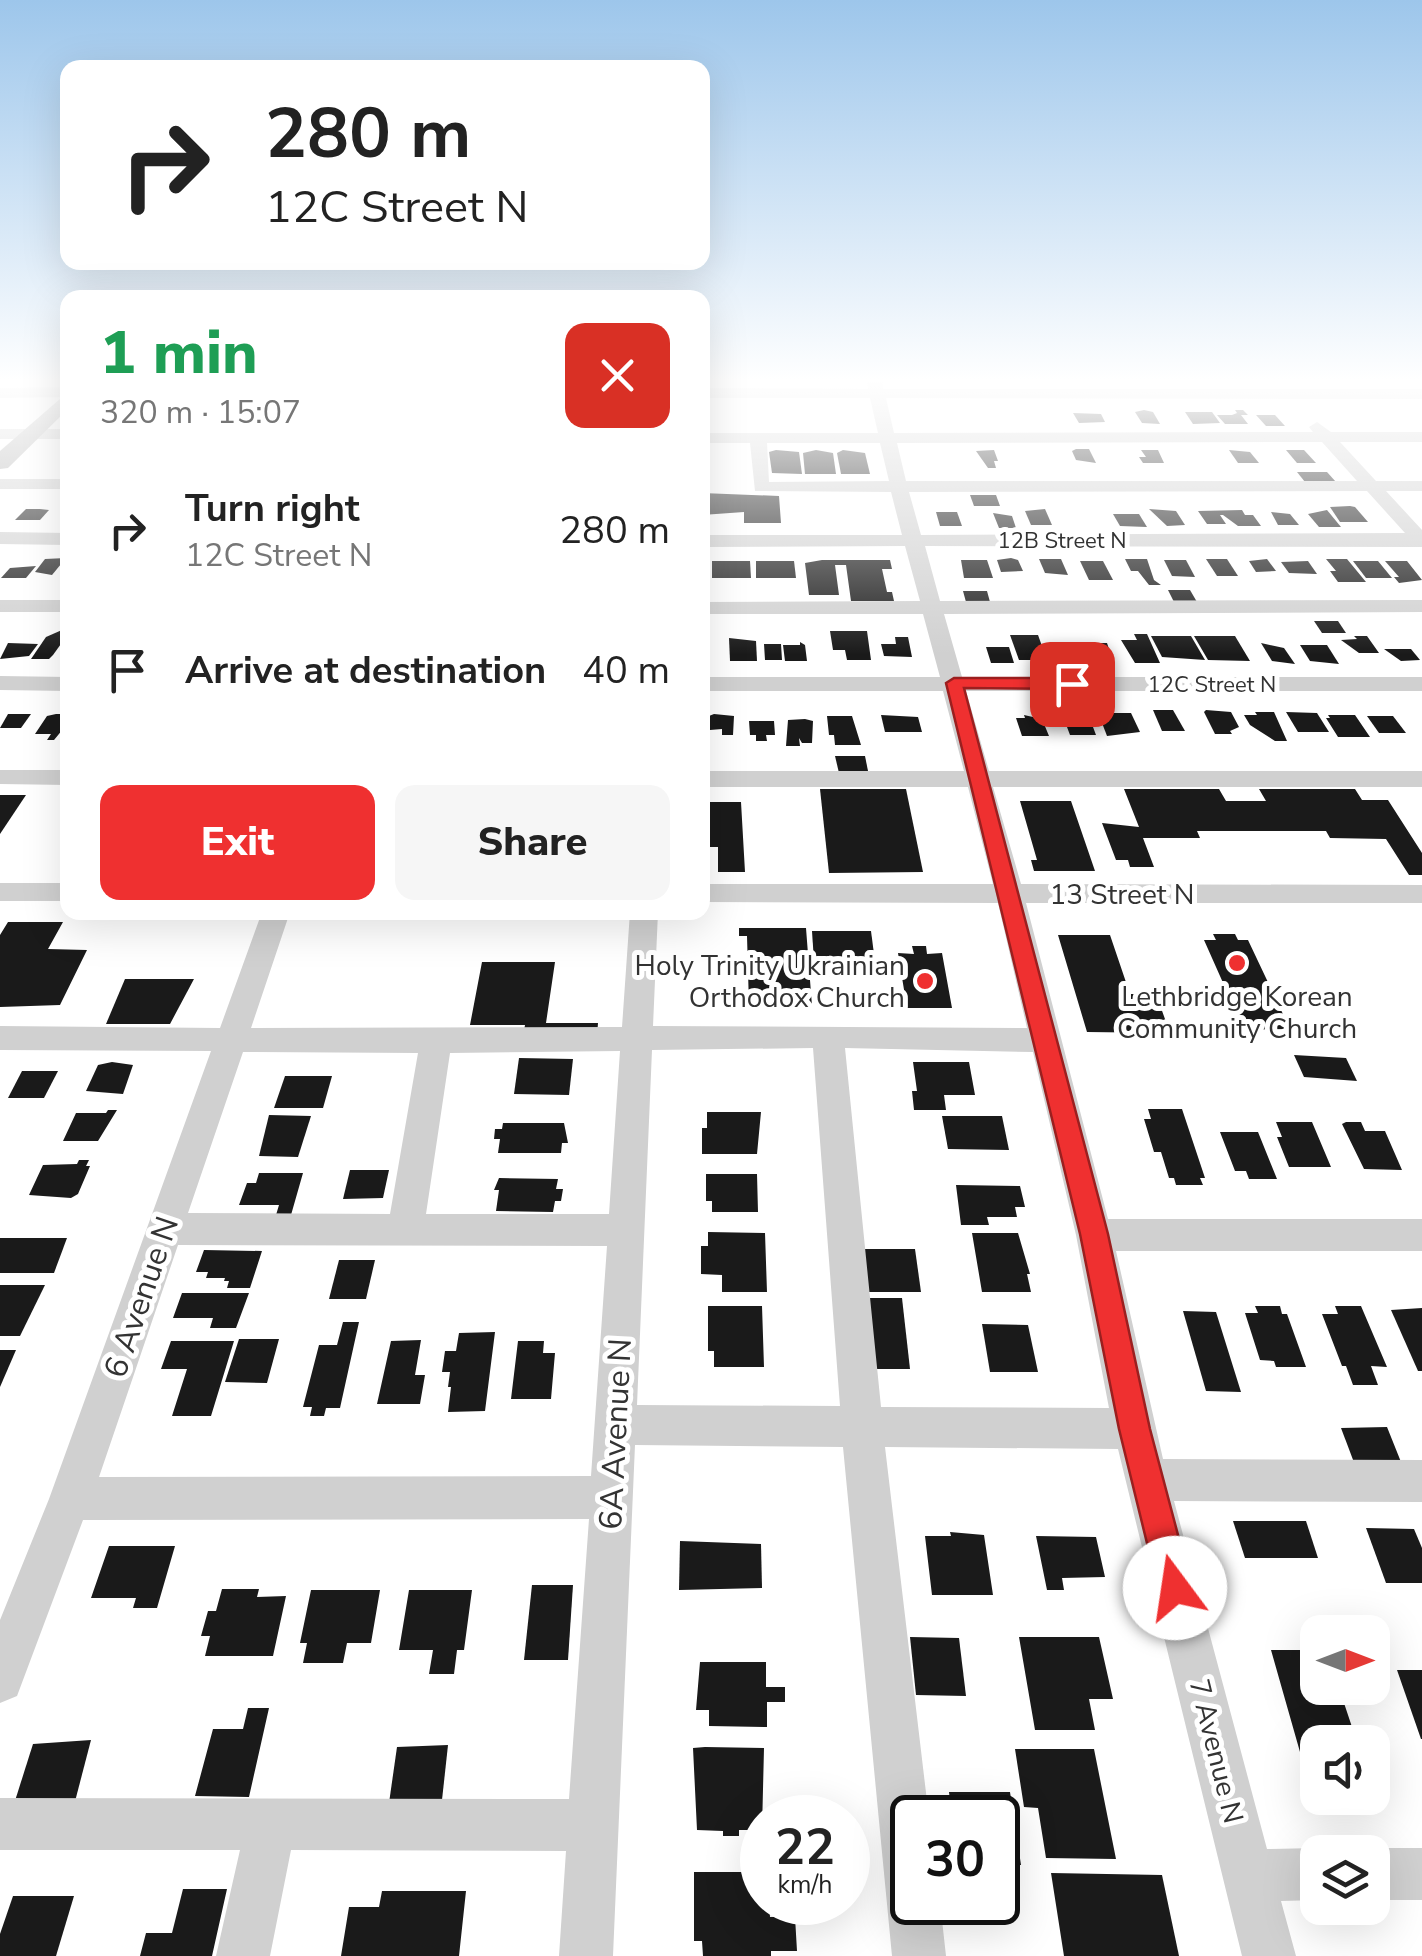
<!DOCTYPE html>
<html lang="en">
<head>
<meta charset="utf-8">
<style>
  :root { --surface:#fff; --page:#f6f6f6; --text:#222; --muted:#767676; --accent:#ef3030 }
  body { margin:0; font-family:"Nunito Sans",sans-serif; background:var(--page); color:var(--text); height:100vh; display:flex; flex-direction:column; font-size:38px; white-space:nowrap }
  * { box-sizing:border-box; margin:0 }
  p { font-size:32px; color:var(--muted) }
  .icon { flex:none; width:55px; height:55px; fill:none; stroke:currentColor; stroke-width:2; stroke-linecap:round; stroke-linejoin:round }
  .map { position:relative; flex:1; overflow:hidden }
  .sheet { position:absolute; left:60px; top:290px; width:650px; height:630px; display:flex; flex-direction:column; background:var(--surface); border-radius:20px; box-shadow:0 10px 40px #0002 }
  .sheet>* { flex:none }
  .guide { position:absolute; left:60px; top:60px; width:650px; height:210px; border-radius:20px; box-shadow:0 10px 40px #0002; background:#fff; color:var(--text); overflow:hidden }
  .needle { width:65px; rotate:90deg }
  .buttons { position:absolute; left:1300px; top:1615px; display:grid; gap:20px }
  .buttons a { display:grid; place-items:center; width:90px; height:90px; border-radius:20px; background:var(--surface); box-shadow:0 10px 40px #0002; font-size:50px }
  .speed { position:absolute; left:740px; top:1795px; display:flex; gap:20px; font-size:50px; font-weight:700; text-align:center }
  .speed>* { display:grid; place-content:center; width:130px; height:130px; border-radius:50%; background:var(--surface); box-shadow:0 10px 40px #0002; line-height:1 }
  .speed small { font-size:25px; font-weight:400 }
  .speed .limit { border:5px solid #111; border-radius:15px; background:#fff; color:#111 }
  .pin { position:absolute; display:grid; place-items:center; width:85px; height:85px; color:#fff; margin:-42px; border-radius:20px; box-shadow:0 5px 15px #0006 }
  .me { position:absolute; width:110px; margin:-55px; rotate:346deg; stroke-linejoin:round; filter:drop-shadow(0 0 8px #0008) }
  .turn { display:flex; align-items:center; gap:35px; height:210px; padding:0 40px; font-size:45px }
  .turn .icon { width:130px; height:130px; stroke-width:2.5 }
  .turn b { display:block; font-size:70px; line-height:85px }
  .round { display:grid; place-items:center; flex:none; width:105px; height:105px; border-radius:20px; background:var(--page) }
  .head { display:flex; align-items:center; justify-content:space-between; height:170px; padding:0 40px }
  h1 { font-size:60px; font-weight:800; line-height:75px; color:#1e9e55 }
  .button { display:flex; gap:20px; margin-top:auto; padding:20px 40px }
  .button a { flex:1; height:115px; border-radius:20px; background:var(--accent); color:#fff; font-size:40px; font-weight:800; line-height:115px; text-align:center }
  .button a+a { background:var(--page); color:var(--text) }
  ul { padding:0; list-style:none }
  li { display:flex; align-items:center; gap:30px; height:140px; padding:0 40px }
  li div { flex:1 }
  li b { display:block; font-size:38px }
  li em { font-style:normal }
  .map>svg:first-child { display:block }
  .building { fill:#1a1a1a }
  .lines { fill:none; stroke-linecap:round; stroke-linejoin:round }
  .minor { fill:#d0d0d0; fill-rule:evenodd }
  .major { fill:#ababab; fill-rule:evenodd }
  .route { fill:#ef3030; stroke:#9b1f1f; stroke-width:2.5 }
  .poi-dot { fill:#ef3030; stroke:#fff; stroke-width:4 }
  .labels { text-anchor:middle; stroke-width:10; stroke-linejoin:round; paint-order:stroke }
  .far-street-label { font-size:22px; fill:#333; stroke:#fff }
  .street-label { font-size:28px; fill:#333; stroke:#fff }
  .poi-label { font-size:28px; fill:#333; stroke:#fff; text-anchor:end }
  .near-street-label { font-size:32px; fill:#333; stroke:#fff }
</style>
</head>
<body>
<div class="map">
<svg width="1422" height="1956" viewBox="0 0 1422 1956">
  <rect width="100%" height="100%" fill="#fff"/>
  <g class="building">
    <polygon points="1144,410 1153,412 1160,424 1142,423 1135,412"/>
    <polygon points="1235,410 1243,410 1248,415 1241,415 1248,424 1225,424 1217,415 1232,415 1237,413"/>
    <polygon points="1185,412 1212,412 1220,423 1193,424"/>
    <polygon points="1073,413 1101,414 1105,422 1079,423"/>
    <polygon points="1256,415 1275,415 1285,426 1266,426"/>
    <polygon points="1076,449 1089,449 1096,463 1076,460 1072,451"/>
    <polygon points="776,450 799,452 802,474 772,473 769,452"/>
    <polygon points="816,450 833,453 836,474 805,474 803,453"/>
    <polygon points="843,450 865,453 870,474 841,474 837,453"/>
    <polygon points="994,450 998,461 994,461 996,468 988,468 976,451"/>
    <polygon points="1141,450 1158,450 1164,463 1143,463 1139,457 1146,457"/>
    <polygon points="1229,450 1250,452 1259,463 1238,463"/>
    <polygon points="1286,450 1304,450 1316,463 1297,463"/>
    <polygon points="1297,472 1327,472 1336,482 1305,482"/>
    <polygon points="702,493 779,496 781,523 744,523 744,512 702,515"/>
    <polygon points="970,495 996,495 1000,506 974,506"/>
    <polygon points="1350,506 1355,507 1368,522 1340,522 1330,507"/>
    <polygon points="26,509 40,509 49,510 40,520 15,520"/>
    <polygon points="1045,509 1052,525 1031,525 1025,511"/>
    <polygon points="1149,509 1176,511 1185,525 1167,526"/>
    <polygon points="1242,510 1245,515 1253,515 1261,526 1238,526 1223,515 1220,515 1226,524 1207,524 1198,511"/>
    <polygon points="1327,510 1341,527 1319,527 1308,514"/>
    <polygon points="936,512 957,512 962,526 940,526"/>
    <polygon points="1271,512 1290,514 1299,525 1278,525"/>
    <polygon points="993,513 1012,516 1016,528 999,528"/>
    <polygon points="1113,514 1139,514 1147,527 1120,526"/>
    <polygon points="66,558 52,575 35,572 45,559"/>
    <polygon points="1011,558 1018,560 1023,571 1001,572 997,560"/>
    <polygon points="1039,559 1061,559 1068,575 1045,573"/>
    <polygon points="1125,559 1147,559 1154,580 1161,585 1149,585 1138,571 1131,571"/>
    <polygon points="1206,559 1227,559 1238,576 1217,576"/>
    <polygon points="1267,559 1276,571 1256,572 1249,561"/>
    <polygon points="1326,559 1347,559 1366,582 1338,582 1330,571 1336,571"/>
    <polygon points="822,560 890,560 892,569 882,569 887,592 892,592 894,601 851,601 846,565 835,565 839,595 809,595 805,563"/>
    <polygon points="961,560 987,560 993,578 964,578"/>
    <polygon points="1164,560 1186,560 1195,577 1172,576"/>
    <polygon points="712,561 750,561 751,578 712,578"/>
    <polygon points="756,561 794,561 796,578 756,578"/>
    <polygon points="1080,561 1103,561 1113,580 1089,580"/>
    <polygon points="1308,561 1317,574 1289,573 1281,562"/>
    <polygon points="1353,561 1378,561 1392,578 1366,578"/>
    <polygon points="1385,561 1407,561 1422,580 1399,583 1394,577 1399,577"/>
    <polygon points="36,566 26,578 1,578 10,568"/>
    <polygon points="1168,590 1190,590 1197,602 1174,602"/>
    <polygon points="963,591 987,591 990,602 966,602"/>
    <polygon points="1314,621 1338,621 1346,633 1322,633"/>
    <polygon points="62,630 68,630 66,637 53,655 49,659 31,659 46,637"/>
    <polygon points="830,631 867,631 871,660 847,660 845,650 833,650"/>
    <polygon points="1134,634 1147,634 1160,663 1135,663 1121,640 1137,640"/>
    <polygon points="1010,635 1038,635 1047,660 1019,660"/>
    <polygon points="1151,636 1191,636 1205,660 1162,657"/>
    <polygon points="1194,636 1235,636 1250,661 1208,660"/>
    <polygon points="1354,636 1367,636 1379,653 1359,653 1341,640 1357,639"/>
    <polygon points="895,637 908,637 912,657 884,656 881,644 896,644"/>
    <polygon points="729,638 756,641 757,661 730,661"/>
    <polygon points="800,642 805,645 807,661 785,661 783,645 800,645"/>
    <polygon points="8,643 38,644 29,656 0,659"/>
    <polygon points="1086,643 1107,643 1114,664 1083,664 1076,646"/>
    <polygon points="1261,643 1284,648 1295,664 1272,661"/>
    <polygon points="764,644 781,644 782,660 765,660"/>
    <polygon points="1300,645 1327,645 1339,664 1310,661"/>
    <polygon points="986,647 1009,647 1014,663 991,663"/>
    <polygon points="1384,649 1411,649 1420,660 1401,661"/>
    <polygon points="1153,710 1173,710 1185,731 1162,731"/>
    <polygon points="1206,710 1231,712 1239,727 1230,731 1232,734 1215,734 1204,712"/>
    <polygon points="1255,712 1274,712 1287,741 1275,741 1250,725 1244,715 1257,715"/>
    <polygon points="1286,712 1317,713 1329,732 1298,732"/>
    <polygon points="1108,713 1131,713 1140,732 1107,736 1099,715"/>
    <polygon points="8,714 31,714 21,728 0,728"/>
    <polygon points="56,714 66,714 68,723 54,740 47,740 51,734 35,734 47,716"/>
    <polygon points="714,714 734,716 733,735 722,735 722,729 710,730 709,716"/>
    <polygon points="881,715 918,717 922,732 885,732"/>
    <polygon points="1024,715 1042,719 1049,736 1022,736 1016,718 1025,718"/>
    <polygon points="1072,715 1090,719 1096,735 1070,735 1064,719 1073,719"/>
    <polygon points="1328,715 1355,715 1370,737 1338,737 1326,718 1330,718"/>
    <polygon points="827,716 852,716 861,745 835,745 834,735 829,735"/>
    <polygon points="1367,716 1393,716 1406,733 1379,733"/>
    <polygon points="805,719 813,721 812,743 802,743 799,738 800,746 786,746 788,720"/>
    <polygon points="749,721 774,721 775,735 766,735 767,741 756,741 756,735 750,735"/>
    <polygon points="835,756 865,756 868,771 839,773"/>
    <polygon points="820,789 906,789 923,872 829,873"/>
    <polygon points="1124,789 1219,789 1226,801 1266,801 1259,789 1355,789 1362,800 1388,800 1422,853 1422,875 1409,875 1386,839 1330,838 1326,831 1197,831 1200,838 1143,838 1154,867 1130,867 1128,860 1116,860 1102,823 1139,827"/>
    <polygon points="0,795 26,795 0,834"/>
    <polygon points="1020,801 1071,801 1095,871 1034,871 1031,860 1037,860"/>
    <polygon points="702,802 741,802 745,872 718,872 718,847 702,847"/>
    <polygon points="8,922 63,922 48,949 87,950 60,1005 0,1007 0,935"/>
    <polygon points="739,928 806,928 812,1006 749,1006 747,936 739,936"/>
    <polygon points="812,931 871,931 877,977 815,977"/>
    <polygon points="1213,934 1235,934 1238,940 1248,940 1290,1029 1236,1030 1217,985 1224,985 1204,940 1216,940"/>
    <polygon points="1058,935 1110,935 1130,994 1156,994 1170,1033 1087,1032"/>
    <polygon points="912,946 926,946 927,954 942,953 952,1008 907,1008 898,953 914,954"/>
    <polygon points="482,962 555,962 546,1023 598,1023 597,1036 523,1036 525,1025 470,1025"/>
    <polygon points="125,979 194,979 170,1024 106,1024"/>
    <polygon points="1294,1055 1346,1058 1357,1081 1304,1077"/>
    <polygon points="519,1058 573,1059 569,1095 514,1094"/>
    <polygon points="112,1062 133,1065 123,1094 86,1091 98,1065"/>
    <polygon points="913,1062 969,1062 975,1095 944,1095 946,1110 914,1110 912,1091 917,1091"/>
    <polygon points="22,1071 58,1071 44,1098 8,1098"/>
    <polygon points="285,1076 332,1076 323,1108 274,1108"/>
    <polygon points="1148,1109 1182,1109 1205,1178 1200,1178 1203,1185 1176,1185 1174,1178 1169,1178 1161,1152 1154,1152 1144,1119 1151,1119"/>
    <polygon points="108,1110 117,1110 98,1141 63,1141 76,1113 106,1113"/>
    <polygon points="707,1112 761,1112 757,1154 702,1154 702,1128 707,1128"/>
    <polygon points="269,1115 311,1116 298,1157 259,1156"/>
    <polygon points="942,1116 1002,1116 1009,1150 948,1149"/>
    <polygon points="1276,1122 1312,1122 1331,1167 1289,1167 1277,1137 1282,1137"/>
    <polygon points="1346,1122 1361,1122 1365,1131 1385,1131 1402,1170 1364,1169 1342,1124"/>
    <polygon points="503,1123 564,1123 568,1143 562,1143 561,1153 498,1153 500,1139 494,1139 495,1129 502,1129"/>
    <polygon points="1220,1132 1258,1132 1277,1179 1249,1179 1246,1171 1235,1171"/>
    <polygon points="79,1160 89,1160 86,1166 90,1166 78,1194 71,1198 29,1195 43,1165 77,1164"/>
    <polygon points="350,1170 389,1170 383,1198 343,1199"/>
    <polygon points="259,1173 303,1173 291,1215 276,1215 279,1205 239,1205 247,1183 256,1183"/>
    <polygon points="706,1174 757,1174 758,1212 712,1212 712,1201 706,1201"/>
    <polygon points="499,1178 558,1179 556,1189 563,1189 561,1201 555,1201 553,1212 496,1211 499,1190 494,1190"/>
    <polygon points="956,1185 1020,1186 1025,1207 1015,1207 1017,1217 987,1217 989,1225 961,1225"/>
    <polygon points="708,1232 765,1233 767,1292 722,1292 722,1275 701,1274 701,1246 708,1246"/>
    <polygon points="972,1233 1018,1233 1030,1274 1027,1274 1031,1292 982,1292"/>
    <polygon points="0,1238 67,1238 54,1273 0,1273"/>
    <polygon points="857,1249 915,1249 921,1292 861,1292"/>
    <polygon points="204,1250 262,1251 250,1288 227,1288 229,1281 224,1281 225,1278 206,1278 208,1272 196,1272"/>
    <polygon points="339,1260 375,1260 366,1299 329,1299"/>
    <polygon points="0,1285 45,1285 20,1336 0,1336"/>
    <polygon points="182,1293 249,1293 236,1328 210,1328 213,1318 173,1318"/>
    <polygon points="860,1298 902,1298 910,1369 867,1369"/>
    <polygon points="708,1306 762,1306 764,1367 714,1367 714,1351 708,1351"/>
    <polygon points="1255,1306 1280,1306 1282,1314 1287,1314 1306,1367 1276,1367 1274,1361 1260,1360 1245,1313 1258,1313"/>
    <polygon points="1335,1306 1361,1306 1387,1367 1371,1366 1378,1385 1353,1385 1346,1366 1342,1366 1322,1314 1338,1314"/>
    <polygon points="1422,1308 1422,1371 1418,1371 1391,1310"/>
    <polygon points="1183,1311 1216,1312 1241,1392 1206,1391"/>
    <polygon points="343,1322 359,1322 340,1408 326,1408 324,1416 310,1416 312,1407 303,1407 319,1345 337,1345"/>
    <polygon points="982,1324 1028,1325 1038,1372 990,1372"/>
    <polygon points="495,1332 485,1411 448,1412 451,1387 448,1387 450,1372 442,1372 445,1351 456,1351 459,1333"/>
    <polygon points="239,1339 279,1339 267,1383 225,1382"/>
    <polygon points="421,1340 415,1375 425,1375 420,1404 377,1404 391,1341"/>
    <polygon points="171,1341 234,1341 211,1416 172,1416 187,1369 161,1369"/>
    <polygon points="518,1341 544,1341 543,1353 555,1353 551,1399 511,1399"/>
    <polygon points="0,1350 16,1350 0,1387"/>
    <polygon points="1387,1427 1405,1472 1358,1473 1341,1428"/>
    <polygon points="1233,1521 1306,1521 1318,1558 1245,1558"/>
    <polygon points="1366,1528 1414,1529 1422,1548 1422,1583 1386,1583"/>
    <polygon points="950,1532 984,1535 993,1595 932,1595 925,1536 951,1536"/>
    <polygon points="1036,1536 1096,1537 1105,1577 1062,1578 1064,1590 1047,1590"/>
    <polygon points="680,1541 761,1544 762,1588 679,1590"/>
    <polygon points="109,1546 175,1546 157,1608 133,1608 136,1598 91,1598"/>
    <polygon points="532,1585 573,1585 568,1660 524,1660"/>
    <polygon points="222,1589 259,1589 257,1597 286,1596 273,1656 205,1656 210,1636 201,1636 208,1611 216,1611"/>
    <polygon points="311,1590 380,1590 371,1643 347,1643 343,1663 303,1663 307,1643 300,1643"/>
    <polygon points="409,1590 472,1590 464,1650 457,1650 454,1674 429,1674 433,1650 399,1650"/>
    <polygon points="910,1637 959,1638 966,1696 916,1695"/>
    <polygon points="1019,1637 1099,1637 1113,1699 1089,1699 1095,1730 1035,1730"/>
    <polygon points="1271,1650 1318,1650 1318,1688 1339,1688 1357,1742 1318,1742 1318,1752 1300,1752"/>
    <polygon points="700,1662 766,1662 766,1687 785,1687 785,1702 767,1702 767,1727 709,1726 709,1710 696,1710"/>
    <polygon points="1397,1670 1422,1670 1422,1739 1421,1739"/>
    <polygon points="248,1708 269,1708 249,1797 195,1796 213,1729 243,1729"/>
    <polygon points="91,1740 72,1813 14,1804 33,1744"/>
    <polygon points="448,1745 441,1809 388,1810 397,1747"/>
    <polygon points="705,1747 764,1748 762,1830 739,1830 739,1836 723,1836 723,1831 697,1830 693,1748"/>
    <polygon points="1015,1749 1094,1749 1116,1859 1046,1858 1038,1808 1024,1807"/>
    <polygon points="949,1792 1010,1792 1021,1865 998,1865 998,1818 952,1818"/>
    <polygon points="694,1872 762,1872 762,1902 769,1902 770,1917 795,1917 797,1951 771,1951 771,1956 703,1956 702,1941 694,1941"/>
    <polygon points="1051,1873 1162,1875 1179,1956 1064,1956"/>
    <polygon points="183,1889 227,1889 212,1956 140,1956 146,1933 172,1933"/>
    <polygon points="382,1891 466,1891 459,1956 341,1956 349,1907 379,1907"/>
    <polygon points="13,1896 74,1896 56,1956 0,1956 0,1934"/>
  </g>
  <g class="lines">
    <g class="minor">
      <path d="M867,381h15l1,8h539v10l-536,-1 8,35 419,-1 -4,-5 8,-5 14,10h91v10h-82l36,39h46v10h-36l36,39v17l-497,-1 15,55 482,-1v12l-478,2 18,63h460v14h-456l23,80h433v16h-429l28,97 401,1v18h-396l82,316h314v32h-306l47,208 259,1v42l-248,-1 93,348 51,-1 11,4h-11v48l-37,1 15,55h-54l-124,-507 -233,-2 44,371h-17v84h28l6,54h-54l-49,-509 -208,-2 -22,511h-54l7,-105 -275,-1 -21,106h-54l24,-106h-240v-52l569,1 20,-280 -506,1 -66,176 -17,7v-83l49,-121 162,-448 -211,-1v-24l220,2 42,-116h28l-39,116 371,-1 8,-115h28l-5,114 374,2 -29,-125 -296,-1v-18h291l-25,-97h-266v-16h262l-21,-80h-241v-14h238l-17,-63h-221v-12l218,-1 -15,-55 -203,1v-12h200l-11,-43 -136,-1 -5,-48h-48v-10h176l-8,-35h-168v-10l166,1zM1322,442l35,39h-451l-9,-38zM767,443h113l9,38 -120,1zM1367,491l38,42 -484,2 -12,-43zM813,1048l27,358 -203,-1 15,-355zM845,1048l188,4 43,183 33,173 -228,-1zM620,1051l-11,163h-183l24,-161zM243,1052l175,1 -28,161 -202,-1zM178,1245l429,1 -16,230 -492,1z"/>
      <polygon points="68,387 68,397 0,398 0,388"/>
      <rect x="0" y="429" width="68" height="10"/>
      <rect x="0" y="479" width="68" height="10"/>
      <polygon points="0,532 68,533 68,545 0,544"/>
      <rect x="0" y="600" width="68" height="12"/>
      <polygon points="0,676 68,677 68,691 0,690"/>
      <polygon points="0,770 68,770 68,785 0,784"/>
      <rect x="0" y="883" width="68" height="18"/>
      <polygon points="1372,1848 1422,1848 1422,1900 1372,1900 1372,1852 1361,1852"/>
    </g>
    <polygon class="major" points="68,392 68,409 8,468 0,469 0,451"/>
  </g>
  <linearGradient id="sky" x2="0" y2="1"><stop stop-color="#9dc6eb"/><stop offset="0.58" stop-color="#fff"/><stop offset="1" stop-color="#fff" stop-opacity="0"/></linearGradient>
  <rect width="1422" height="655" fill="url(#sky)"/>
  <polygon class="route" points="954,678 1072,678 1080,684 1072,689 964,688 1108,1234 1150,1429 1192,1588 1187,1600 1175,1605 1163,1600 1158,1588 1119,1429 1080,1234 946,683"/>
  <g class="poi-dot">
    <circle cx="1237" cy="963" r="10"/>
    <circle cx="925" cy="981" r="10"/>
  </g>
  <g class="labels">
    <g class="far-street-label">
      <text x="1062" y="548">12B Street N</text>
      <text x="1212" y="692">12C Street N</text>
    </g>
    <g class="street-label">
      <text x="1122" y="904">13 Street N</text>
      <text transform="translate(1217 1751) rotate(76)" y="10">7 Avenue N</text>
    </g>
    <g class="poi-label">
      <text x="905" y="975">Holy Trinity Ukrainian<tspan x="905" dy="32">Orthodox Church</tspan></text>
      <text x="1237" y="1006" text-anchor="middle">Lethbridge Korean<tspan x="1237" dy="32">Community Church</tspan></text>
    </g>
    <g class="near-street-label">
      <text transform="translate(141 1297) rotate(-71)" y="11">6 Avenue N</text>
      <text transform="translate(615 1434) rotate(-87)" y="11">6A Avenue N</text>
    </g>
  </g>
</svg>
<div class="buttons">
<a><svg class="needle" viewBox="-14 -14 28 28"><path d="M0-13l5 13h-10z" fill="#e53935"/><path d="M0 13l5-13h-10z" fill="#767676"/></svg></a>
<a><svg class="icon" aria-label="sound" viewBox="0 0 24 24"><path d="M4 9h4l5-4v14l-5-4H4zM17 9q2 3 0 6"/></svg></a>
<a><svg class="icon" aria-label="layers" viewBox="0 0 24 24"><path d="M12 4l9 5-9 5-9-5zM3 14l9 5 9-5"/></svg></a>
</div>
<div class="speed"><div>22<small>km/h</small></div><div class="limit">30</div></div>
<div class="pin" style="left:1072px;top:684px;background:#d93025"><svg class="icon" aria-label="arrive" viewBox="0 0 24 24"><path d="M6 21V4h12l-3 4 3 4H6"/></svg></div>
<svg class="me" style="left:1175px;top:1588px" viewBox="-20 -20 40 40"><circle r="19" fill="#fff"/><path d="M0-13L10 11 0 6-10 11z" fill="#ef3030"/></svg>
<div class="guide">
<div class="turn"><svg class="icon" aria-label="right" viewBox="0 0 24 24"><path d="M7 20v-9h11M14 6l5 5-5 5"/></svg><div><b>280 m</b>12C Street N</div></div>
</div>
<section class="sheet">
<div class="head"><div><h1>1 min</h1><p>320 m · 15:07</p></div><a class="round" style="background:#d93025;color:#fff"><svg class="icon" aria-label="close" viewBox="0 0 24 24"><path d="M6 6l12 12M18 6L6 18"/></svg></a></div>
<ul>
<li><svg class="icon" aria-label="right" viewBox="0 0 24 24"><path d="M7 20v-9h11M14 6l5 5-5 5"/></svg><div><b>Turn right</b><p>12C Street N</p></div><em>280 m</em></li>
<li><svg class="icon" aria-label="arrive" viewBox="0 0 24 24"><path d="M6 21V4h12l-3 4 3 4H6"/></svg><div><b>Arrive at destination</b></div><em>40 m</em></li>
</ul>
<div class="button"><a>Exit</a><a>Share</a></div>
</section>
</div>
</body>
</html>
